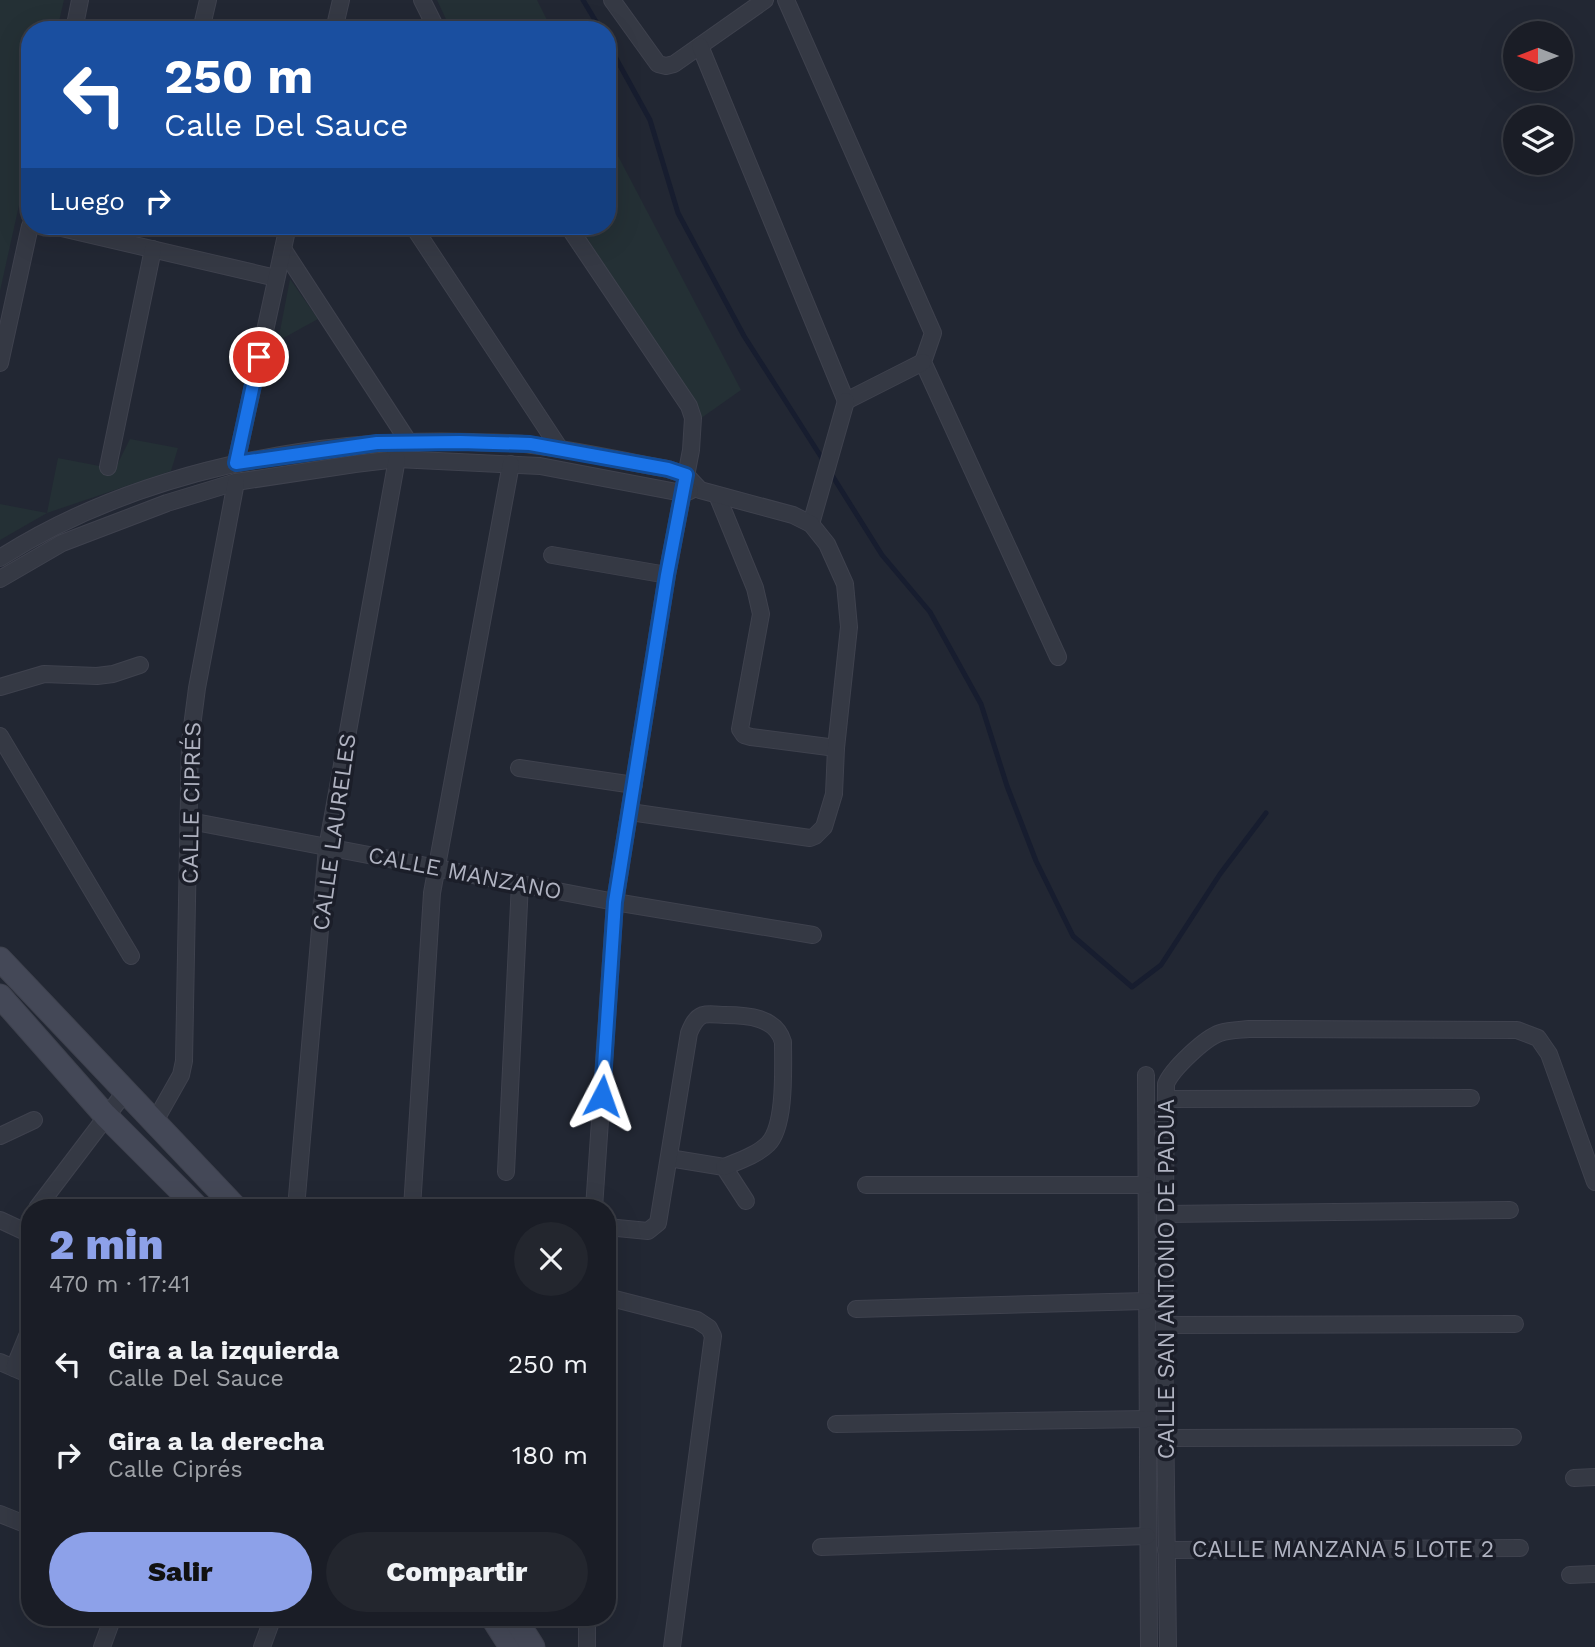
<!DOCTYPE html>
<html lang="es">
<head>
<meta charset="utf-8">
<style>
  :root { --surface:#1a1d26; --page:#23262e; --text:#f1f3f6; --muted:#9fa2a7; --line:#383b43; --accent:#8da1e9 }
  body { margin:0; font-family:"Work Sans",sans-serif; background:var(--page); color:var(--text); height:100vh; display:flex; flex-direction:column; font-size:26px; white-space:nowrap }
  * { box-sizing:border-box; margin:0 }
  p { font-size:23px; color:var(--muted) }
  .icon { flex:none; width:38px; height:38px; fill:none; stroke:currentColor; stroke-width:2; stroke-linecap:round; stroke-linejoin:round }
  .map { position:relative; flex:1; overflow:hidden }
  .panel { position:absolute; left:21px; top:1199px; width:595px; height:427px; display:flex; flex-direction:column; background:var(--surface); border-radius:28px; box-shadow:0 7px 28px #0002,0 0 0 2px var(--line) }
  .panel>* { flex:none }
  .banner { position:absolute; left:21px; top:21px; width:595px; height:214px; border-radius:28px; box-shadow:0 7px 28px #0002,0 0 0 2px var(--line); background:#1a4fa0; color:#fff; overflow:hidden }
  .needle { width:46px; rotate:270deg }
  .buttons { position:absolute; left:1503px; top:21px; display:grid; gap:14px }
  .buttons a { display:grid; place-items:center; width:70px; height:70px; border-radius:50%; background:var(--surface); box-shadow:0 7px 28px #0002,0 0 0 2px var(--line); font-size:35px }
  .pin { position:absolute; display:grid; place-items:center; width:60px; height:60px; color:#fff; margin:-30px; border:4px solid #fff; border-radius:50%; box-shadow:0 2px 7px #0007 }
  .me { position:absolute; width:77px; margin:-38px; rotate:4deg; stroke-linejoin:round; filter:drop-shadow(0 0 5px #0008) }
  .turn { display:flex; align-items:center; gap:24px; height:147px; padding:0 28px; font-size:32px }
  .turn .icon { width:91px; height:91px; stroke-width:2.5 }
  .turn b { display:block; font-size:49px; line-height:60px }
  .then { display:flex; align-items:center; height:66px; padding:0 28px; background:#0003; gap:14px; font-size:26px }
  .round { display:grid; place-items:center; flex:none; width:74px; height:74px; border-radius:37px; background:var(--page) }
  .summary { display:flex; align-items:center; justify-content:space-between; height:119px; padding:0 28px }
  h1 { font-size:42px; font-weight:800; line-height:52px; color:var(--accent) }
  .button { display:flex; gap:14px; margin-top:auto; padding:14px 28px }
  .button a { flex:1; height:80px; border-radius:42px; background:var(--accent); color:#111; font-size:28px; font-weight:800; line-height:80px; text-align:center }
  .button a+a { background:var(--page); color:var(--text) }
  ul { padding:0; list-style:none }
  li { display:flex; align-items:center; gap:21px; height:91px; padding:0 28px }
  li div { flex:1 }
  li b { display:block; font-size:26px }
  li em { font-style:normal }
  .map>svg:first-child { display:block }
  .green { fill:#243035 }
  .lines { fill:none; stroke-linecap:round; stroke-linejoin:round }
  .stream { stroke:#171d2f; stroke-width:5 }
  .minor-casing { stroke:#3f424e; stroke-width:18 }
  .secondary-casing { stroke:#3f424e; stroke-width:25 }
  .minor { stroke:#353944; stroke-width:16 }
  .secondary { stroke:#444857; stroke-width:23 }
  .route-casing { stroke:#114b97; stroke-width:18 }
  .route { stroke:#1a73e8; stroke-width:12 }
  .labels { text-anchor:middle; stroke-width:7; stroke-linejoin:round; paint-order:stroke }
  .street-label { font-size:23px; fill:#b0b3c1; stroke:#1b1e29 }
</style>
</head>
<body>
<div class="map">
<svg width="1595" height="1647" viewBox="0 0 1595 1647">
  <rect width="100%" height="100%" fill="#222733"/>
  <g class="green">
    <polygon points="0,0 64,0 57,30 30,30 30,156 0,291"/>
    <polygon points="437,0 537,0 552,30 451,30"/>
    <polygon points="607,135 741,390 697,421 580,226 607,226"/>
    <polygon points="290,279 318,319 278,341"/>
    <polygon points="130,439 178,448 171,471 47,513 0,540 0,504 47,513 58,458 115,469"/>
  </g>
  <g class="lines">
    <g class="stream">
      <polyline points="583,0 601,30"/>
      <polyline points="607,42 650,120 678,213 744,336 825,463"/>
      <polyline points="830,472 882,555 930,612 981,704 1007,786 1036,861 1073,936 1132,987 1161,965 1220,874 1266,813"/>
    </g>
    <g class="minor-casing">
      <g id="minor">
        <polyline points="422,0 437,30"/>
        <polyline points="612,0 658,64 666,66 674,64 765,0"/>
        <polyline points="786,0 933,333 923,362 1058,657"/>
        <polyline points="74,30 80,0"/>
        <polyline points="201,30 208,0"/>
        <polyline points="334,30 341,0"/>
        <polyline points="700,46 846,401 923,362"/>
        <polyline points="53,226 276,278"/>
        <polyline points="413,226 560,449"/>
        <polyline points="568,226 689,406 693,418 691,450 667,575 615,902 594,1208"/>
        <polyline points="283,249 408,441"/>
        <polyline points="0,363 30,226"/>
        <polyline points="236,463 288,226"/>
        <polyline points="108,467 153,249"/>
        <polyline points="717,495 755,588 761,614 740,729 744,735 751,737 836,748"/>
        <polyline points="811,524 846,401"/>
        <polyline points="552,555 667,575"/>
        <path d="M0,558c136,-87 314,-121 473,-116 20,1 40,0 59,3 45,5 90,16 136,24l18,6 14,15 93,25 18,9 16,20 18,40 4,43 -13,121 -2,46 -10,33 -9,9 -5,2 -180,-26"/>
        <polyline points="0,579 62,543 167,503 236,482 355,464 397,459 540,466 682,493 690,491"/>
        <polyline points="0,687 44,674 97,676 113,674 140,665"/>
        <polyline points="0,736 131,956"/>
        <polyline points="519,768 634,785"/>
        <polyline points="190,821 615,902 813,935"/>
        <polyline points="1146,1075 1149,1647"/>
        <polyline points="1166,1099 1471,1098"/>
        <polyline points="155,1121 181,1075 184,1061 190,742 197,688 236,482"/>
        <polyline points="0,1136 34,1120"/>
        <polyline points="669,1158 724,1167 746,1201"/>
        <polyline points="506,1172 520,883"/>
        <polyline points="866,1185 1146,1185"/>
        <polyline points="37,1208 125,1092"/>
        <polyline points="296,1208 327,848 397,459"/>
        <polyline points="412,1208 432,893 511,464"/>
        <polyline points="1165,1214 1510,1210"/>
        <polyline points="0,1220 30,1234"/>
        <path d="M607,1227l41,4 10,-8 31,-190c3,-7 6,-15 14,-18 6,-2 16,0 22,0 22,0 51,2 58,27 0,25 3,84 -15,102 -11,11 -29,17 -44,23"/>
        <polyline points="607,1297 697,1320 709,1328 713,1336 672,1647"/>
        <polyline points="856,1309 1146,1301"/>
        <polyline points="1164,1325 1515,1324"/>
        <polyline points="0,1362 30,1375"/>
        <polyline points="14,1368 30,1329"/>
        <polyline points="836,1424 1147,1419"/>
        <polyline points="1166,1438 1513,1437"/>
        <polyline points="1574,1478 1595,1477"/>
        <polyline points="0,1514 30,1526"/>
        <polyline points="821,1547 1147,1536"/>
        <polyline points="1166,1550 1520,1548"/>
        <polyline points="1570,1575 1595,1574"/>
        <polyline points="102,1647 113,1617"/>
        <polyline points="262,1647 273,1617"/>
        <polyline points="587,1647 587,1617"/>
        <path d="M1168,1647l-4,-322 2,-241c6,-15 39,-46 54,-51 9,-3 19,-3 29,-4l268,1 21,8 11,16 46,128"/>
      </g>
    </g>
    <g class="secondary-casing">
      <g id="secondary">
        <polyline points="0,959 236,1208"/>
        <polyline points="0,996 105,1115 198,1208"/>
        <polyline points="492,1617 511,1647"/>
        <polyline points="514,1617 533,1647"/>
      </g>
    </g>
    <use href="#minor" class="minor"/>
    <use href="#secondary" class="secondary"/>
  </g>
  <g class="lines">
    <g class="route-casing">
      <polyline id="route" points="259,357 236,463 377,443 460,442 530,444 668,469 686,475 667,575 615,902 602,1096"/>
    </g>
    <use href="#route" class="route"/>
  </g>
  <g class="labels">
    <g class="street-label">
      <text transform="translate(191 803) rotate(-89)" y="8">CALLE CIPRÉS</text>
      <text transform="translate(334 832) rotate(-82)" y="8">CALLE LAURELES</text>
      <text transform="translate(465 873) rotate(11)" y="8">CALLE MANZANO</text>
      <text transform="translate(1166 1279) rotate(-90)" y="8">CALLE SAN ANTONIO DE PADUA</text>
      <text x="1343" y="1557">CALLE MANZANA 5 LOTE 2</text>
    </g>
  </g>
</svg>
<div class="buttons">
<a><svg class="needle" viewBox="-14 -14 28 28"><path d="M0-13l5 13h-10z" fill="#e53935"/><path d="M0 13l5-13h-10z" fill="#9fa2a7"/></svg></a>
<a><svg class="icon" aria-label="layers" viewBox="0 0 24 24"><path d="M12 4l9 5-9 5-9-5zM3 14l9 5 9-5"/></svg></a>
</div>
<div class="pin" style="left:259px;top:357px;background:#d93025"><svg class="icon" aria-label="arrive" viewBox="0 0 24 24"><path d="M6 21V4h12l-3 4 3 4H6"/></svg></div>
<svg class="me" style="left:602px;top:1096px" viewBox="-20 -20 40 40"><path d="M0-17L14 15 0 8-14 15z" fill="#1a73e8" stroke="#fff" stroke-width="4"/></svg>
<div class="banner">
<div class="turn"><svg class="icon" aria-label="left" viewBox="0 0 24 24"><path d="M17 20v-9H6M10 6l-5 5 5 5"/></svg><div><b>250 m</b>Calle Del Sauce</div></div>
<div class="then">Luego<svg class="icon" aria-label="right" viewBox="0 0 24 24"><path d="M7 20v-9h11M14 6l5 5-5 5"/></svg></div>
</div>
<section class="panel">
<div class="summary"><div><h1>2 min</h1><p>470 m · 17:41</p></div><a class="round"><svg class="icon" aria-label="close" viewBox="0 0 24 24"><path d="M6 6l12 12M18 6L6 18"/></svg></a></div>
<ul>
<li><svg class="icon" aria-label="left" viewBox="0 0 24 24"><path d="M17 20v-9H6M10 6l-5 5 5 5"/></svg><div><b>Gira a la izquierda</b><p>Calle Del Sauce</p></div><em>250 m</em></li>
<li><svg class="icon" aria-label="right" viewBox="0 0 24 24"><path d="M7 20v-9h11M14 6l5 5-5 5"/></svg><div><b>Gira a la derecha</b><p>Calle Ciprés</p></div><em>180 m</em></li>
</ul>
<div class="button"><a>Salir</a><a>Compartir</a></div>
</section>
</div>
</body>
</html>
